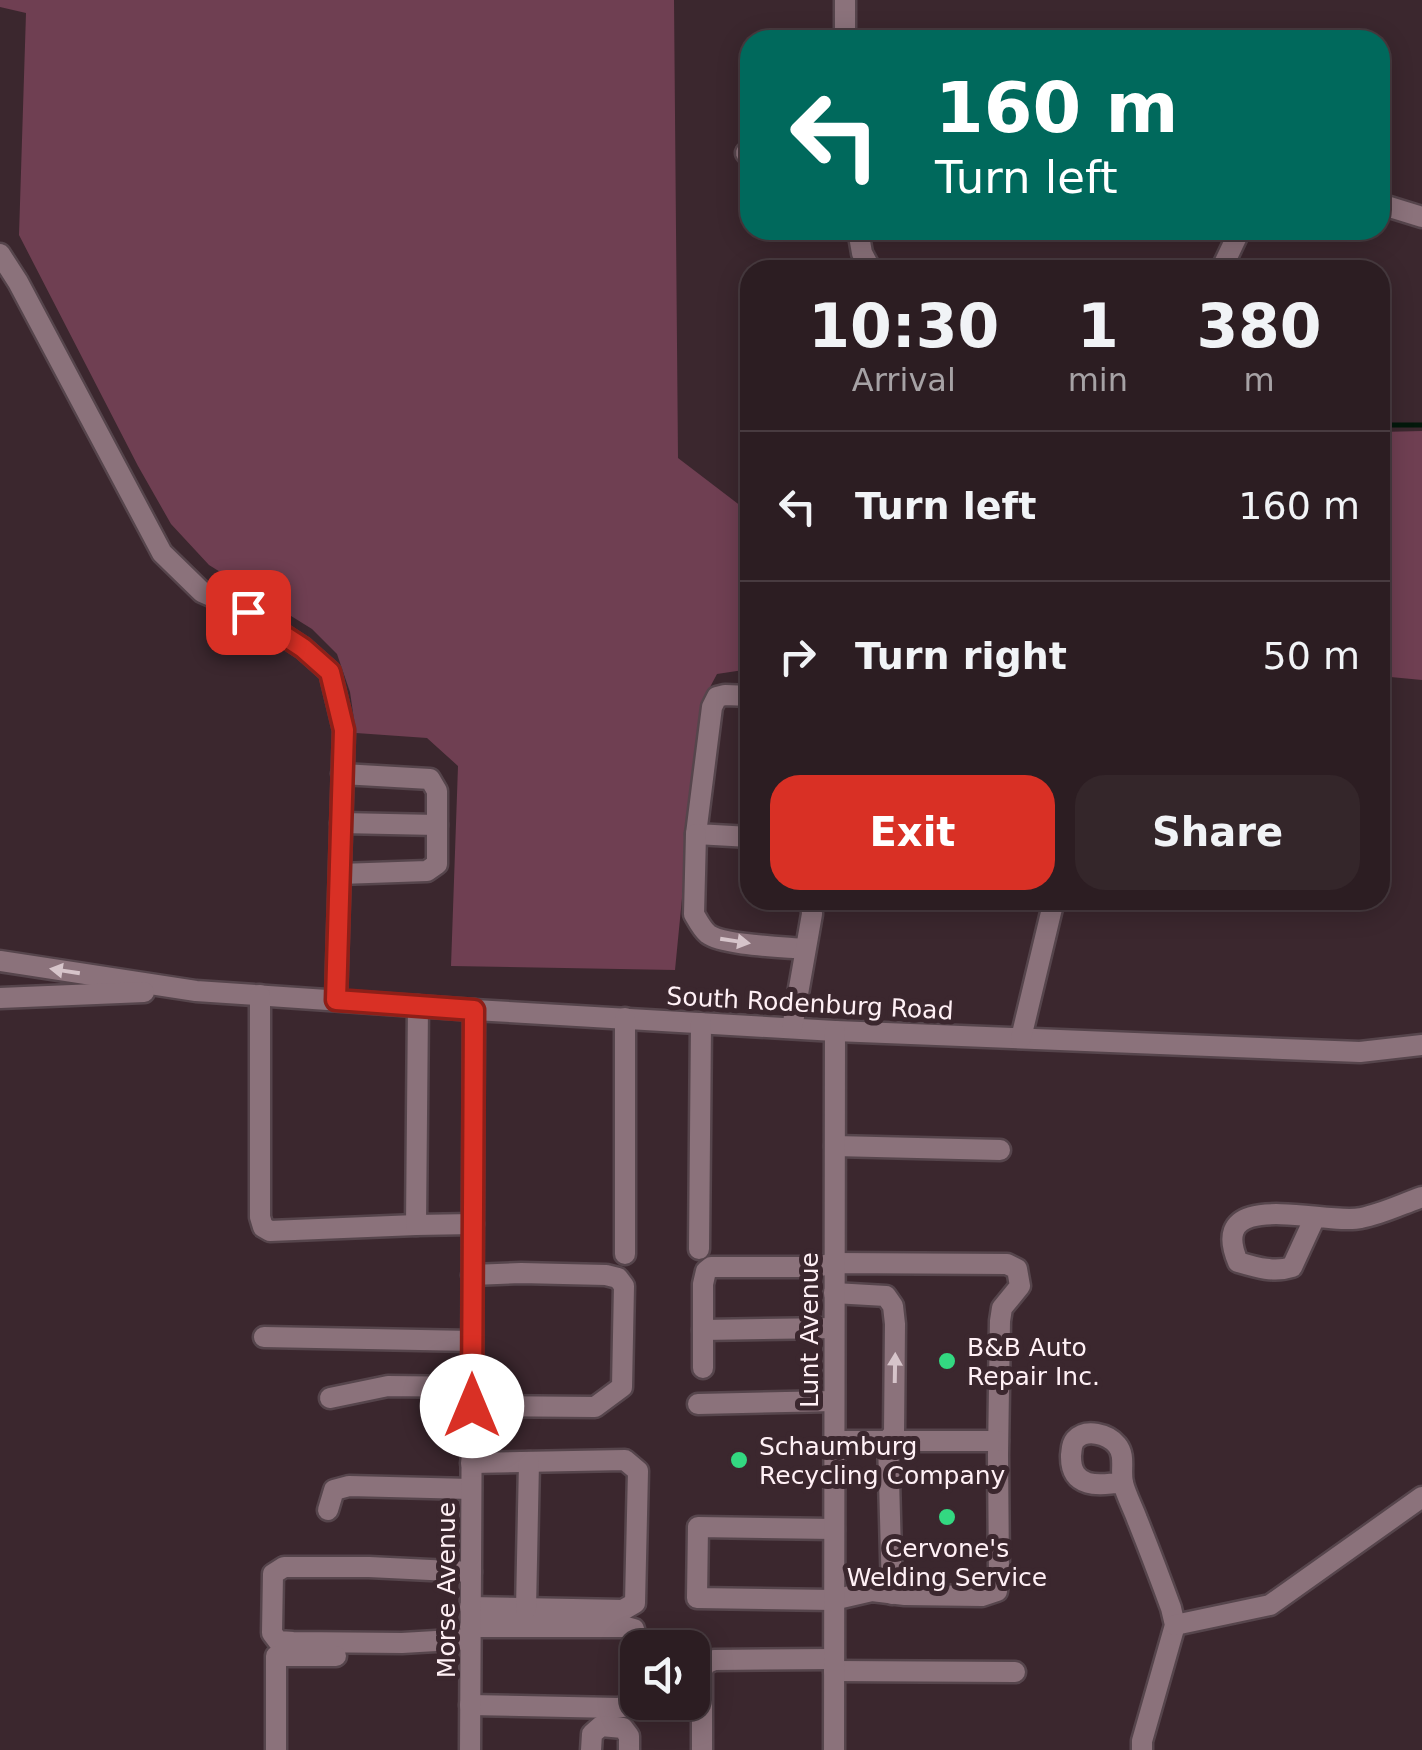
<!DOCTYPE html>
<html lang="en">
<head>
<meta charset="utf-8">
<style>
  :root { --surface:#2c1d22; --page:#34262a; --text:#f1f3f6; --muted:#a6a2a5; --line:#483b40; --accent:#d93025 }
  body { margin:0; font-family:"DejaVu Sans",sans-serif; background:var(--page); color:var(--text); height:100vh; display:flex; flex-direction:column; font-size:38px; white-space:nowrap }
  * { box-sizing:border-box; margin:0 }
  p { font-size:32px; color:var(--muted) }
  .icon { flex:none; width:55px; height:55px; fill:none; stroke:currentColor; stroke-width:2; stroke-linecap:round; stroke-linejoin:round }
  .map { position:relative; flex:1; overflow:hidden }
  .panel { position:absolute; left:740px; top:260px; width:650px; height:650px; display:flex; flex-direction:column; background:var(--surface); border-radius:30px; box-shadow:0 5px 25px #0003,0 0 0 2px var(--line) }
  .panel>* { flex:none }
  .top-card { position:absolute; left:740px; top:30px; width:650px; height:210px; border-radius:30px; box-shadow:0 5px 25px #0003,0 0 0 2px var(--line); background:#00695c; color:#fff; overflow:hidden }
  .controls { position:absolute; left:620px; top:1630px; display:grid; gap:20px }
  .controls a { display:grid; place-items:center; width:90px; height:90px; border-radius:20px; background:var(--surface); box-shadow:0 5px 25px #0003,0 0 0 2px var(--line); font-size:50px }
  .pin { position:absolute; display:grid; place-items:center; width:85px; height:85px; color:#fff; margin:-42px; border-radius:20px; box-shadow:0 5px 15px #0006 }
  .me { position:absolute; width:110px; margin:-55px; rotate:0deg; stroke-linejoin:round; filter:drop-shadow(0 0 8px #0008) }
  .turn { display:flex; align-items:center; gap:35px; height:210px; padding:0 30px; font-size:45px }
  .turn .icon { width:130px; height:130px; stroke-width:2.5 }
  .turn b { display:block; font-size:70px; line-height:85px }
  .eta { display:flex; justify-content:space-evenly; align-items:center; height:170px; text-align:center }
  .eta b { font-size:60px; font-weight:600; line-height:70px }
  .button { display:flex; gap:20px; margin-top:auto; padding:20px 30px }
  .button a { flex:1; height:115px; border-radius:30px; background:var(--accent); color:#fff; font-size:40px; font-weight:600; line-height:115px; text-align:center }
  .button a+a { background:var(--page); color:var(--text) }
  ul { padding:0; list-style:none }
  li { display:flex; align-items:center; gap:30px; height:150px; padding:0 30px; border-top:2px solid var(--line) }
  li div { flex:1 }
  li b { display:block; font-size:38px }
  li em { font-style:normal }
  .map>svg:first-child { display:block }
  .green { fill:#6f3f52 }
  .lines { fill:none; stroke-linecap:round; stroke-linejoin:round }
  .stream { stroke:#03180b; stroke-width:5 }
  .minor-casing { stroke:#56454c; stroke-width:25 }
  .minor { stroke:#8b727b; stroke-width:20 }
  .oneway { fill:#d6c4ca }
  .route-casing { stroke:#8d1f18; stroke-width:25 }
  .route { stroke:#d93025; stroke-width:18 }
  .poi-dot { fill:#33d881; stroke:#3b272e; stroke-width:4 }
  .labels { text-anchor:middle; stroke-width:10; stroke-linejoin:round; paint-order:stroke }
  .street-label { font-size:25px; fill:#fff0f5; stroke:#3b272e }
  .poi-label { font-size:25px; fill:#fff0f5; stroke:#3b272e; text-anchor:start }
</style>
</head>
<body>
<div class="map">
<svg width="1422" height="1750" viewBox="0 0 1422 1750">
  <rect width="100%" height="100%" fill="#3b272e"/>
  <g class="green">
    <polygon points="0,0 674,0 678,458 750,513 750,669 717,674 701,704 675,970 451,966 458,766 427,738 356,733 350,692 337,654 312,629 209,565 171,524 138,466 19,235 26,13 0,7"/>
    <polygon points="1422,431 1422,680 1380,676 1380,432"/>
  </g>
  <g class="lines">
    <polyline class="stream" points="1380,425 1422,425"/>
    <g class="minor-casing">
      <g id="minor">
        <polyline points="845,40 845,0"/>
        <polyline points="746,153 750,152"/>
        <polyline points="1380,204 1422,217"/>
        <polyline points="858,230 862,253 871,270"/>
        <polyline points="0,254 18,282 162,553 202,592 247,612 303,648 330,672 344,730 336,1000"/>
        <polyline points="1221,270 1240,230"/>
        <polyline points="750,696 725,695 717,697 712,707 696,834 750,837"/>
        <polyline points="341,823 437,825"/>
        <path d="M696,834l-2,80c4,7 8,15 14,20 14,11 75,13 96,15"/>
        <polyline points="340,874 427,871 437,864 437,791 430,779 342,774"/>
        <polyline points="0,961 196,991 474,1010 835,1031 1360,1052 1422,1045"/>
        <polyline points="260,995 260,1217 263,1227 270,1231 416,1225"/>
        <polyline points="0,998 144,992"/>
        <polyline points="418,1006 416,1225 473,1224"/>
        <polyline points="792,1028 812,914 811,900"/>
        <polyline points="1021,1038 1054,900"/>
        <polyline points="835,1146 1000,1150"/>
        <path d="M1315,1217l-23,50c-18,6 -37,0 -54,-5 -33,-77 88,-36 123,-44 21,-4 41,-14 61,-21"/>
        <polyline points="699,1249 701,1023"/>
        <polyline points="625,1254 625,1018"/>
        <polyline points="834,1293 886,1296 893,1306 895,1324 894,1433 888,1440 892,1594"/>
        <polyline points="703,1330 834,1328"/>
        <polyline points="264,1337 472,1341"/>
        <polyline points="703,1368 703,1284 706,1271 711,1267 816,1267 834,1263 1007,1264 1017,1269 1020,1286 1002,1308 1000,1321 998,1455 999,1574 997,1591 982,1596 905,1595 872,1591 833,1600 697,1598 698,1527 834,1529"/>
        <polyline points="330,1398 388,1386 472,1387"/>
        <polyline points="698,1404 834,1401"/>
        <polyline points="472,1406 595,1407 622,1387 624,1286 618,1278 606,1275 521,1273 472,1275"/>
        <polyline points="834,1441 998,1441"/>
        <path d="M1123,1482c-24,4 -53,7 -52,-27 1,-5 0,-10 4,-15 11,-12 33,-6 42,5 9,11 3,25 6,38 3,12 10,25 14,36 12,30 23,59 34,89l4,17 -33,116v9"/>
        <polyline points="328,1510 334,1490 349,1486 471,1489"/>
        <polyline points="470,1607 623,1610 635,1603 638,1471 625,1460 471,1463"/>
        <polyline points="526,1609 529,1462"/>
        <polyline points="1175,1625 1270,1605 1422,1497"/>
        <polyline points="470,1627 627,1627 634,1629 638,1648"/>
        <polyline points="470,1639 402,1643 293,1642 278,1641 272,1633 273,1574 284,1567 369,1567 471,1572"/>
        <polyline points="834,1671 1015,1672"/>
        <polyline points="470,1705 617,1708 629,1706 637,1698 638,1664"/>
        <polyline points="276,1750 276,1656 336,1656"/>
        <polyline points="470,1750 474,1010"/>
        <polyline points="591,1750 592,1734 601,1726 623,1728 629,1736 629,1750"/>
        <polyline points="702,1750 702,1671 705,1664 714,1660 834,1659"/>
        <polyline points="834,1750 835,1031"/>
      </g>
    </g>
    <use href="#minor" class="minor"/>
  </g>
  <defs><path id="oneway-solid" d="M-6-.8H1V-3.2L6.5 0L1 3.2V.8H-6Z" transform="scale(2.5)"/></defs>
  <g class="oneway">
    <use href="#oneway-solid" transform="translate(735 941) rotate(9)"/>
    <use href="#oneway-solid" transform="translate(65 971) rotate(-171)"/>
    <use href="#oneway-solid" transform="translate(895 1368) rotate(-89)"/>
  </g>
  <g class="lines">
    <g class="route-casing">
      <polyline id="route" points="248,612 303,648 330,672 344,730 336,1000 474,1010 472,1406"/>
    </g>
    <use href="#route" class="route"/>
  </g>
  <g class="poi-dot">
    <circle cx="947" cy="1361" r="10"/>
    <circle cx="739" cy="1460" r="10"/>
    <circle cx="947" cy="1517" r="10"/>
  </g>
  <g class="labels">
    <g class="street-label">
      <text transform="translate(810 1003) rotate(3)" y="9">South Rodenburg Road</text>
      <text transform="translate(809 1330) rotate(-90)" y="9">Lunt Avenue</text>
      <text transform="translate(446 1590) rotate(-90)" y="9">Morse Avenue</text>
    </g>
    <g class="poi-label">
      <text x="967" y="1356">B&amp;B Auto<tspan x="967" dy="29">Repair Inc.</tspan></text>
      <text x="759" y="1455">Schaumburg<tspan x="759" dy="29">Recycling Company</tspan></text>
      <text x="947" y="1557" text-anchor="middle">Cervone's<tspan x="947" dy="29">Welding Service</tspan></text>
    </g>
  </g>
</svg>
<div class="controls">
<a><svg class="icon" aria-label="sound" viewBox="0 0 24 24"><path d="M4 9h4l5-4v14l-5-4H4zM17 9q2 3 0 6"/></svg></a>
</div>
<div class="pin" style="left:248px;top:612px;background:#d93025"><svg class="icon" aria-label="arrive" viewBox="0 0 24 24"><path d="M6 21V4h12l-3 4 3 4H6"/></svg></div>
<svg class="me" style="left:472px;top:1406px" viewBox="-20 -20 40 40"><circle r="19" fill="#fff"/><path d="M0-13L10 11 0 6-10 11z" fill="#d93025"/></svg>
<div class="top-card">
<div class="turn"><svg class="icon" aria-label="left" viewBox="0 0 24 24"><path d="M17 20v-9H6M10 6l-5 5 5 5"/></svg><div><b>160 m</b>Turn left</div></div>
</div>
<section class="panel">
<div class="eta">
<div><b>10:30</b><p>Arrival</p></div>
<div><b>1</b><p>min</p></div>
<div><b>380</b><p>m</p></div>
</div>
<ul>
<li><svg class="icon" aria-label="left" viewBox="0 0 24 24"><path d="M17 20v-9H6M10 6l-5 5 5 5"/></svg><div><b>Turn left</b></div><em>160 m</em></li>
<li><svg class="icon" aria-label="right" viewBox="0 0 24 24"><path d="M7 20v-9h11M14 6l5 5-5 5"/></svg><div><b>Turn right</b></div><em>50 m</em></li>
</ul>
<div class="button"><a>Exit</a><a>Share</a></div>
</section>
</div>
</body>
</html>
